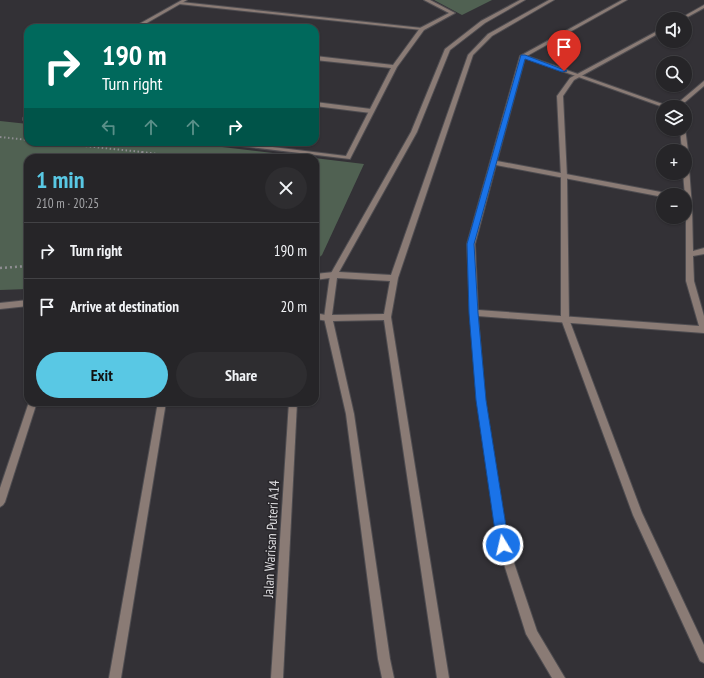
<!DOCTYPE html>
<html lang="en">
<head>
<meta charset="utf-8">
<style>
  :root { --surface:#262528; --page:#2e2d30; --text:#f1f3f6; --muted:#a4a5a8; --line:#424245; --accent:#59c8e4 }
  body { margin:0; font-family:"PT Sans Narrow",sans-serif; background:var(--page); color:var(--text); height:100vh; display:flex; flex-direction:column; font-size:15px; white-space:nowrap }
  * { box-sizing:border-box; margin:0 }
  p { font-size:13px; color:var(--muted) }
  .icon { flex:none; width:22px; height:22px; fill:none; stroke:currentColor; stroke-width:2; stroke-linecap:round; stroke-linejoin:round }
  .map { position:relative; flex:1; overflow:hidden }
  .side { position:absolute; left:24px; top:154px; width:295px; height:252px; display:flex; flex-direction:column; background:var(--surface); border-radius:12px; box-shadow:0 1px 3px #0004,0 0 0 1px var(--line) }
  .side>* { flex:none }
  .hud { position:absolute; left:24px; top:24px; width:295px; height:122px; border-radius:12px; box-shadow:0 1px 3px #0004,0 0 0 1px var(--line); background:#00695c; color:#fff; overflow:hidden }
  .buttons { position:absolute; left:656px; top:12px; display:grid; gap:8px }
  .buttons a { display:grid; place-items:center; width:36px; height:36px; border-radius:50%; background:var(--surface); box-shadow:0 1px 3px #0004,0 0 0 1px var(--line); font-size:20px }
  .pin { position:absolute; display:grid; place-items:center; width:34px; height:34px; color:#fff; margin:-41px -17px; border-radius:50% 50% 50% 0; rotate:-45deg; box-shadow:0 0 4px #0007 }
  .pin .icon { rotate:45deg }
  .me { position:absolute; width:44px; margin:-22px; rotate:351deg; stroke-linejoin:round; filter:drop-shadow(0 0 3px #0008) }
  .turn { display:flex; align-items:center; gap:14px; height:84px; padding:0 12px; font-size:18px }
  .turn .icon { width:52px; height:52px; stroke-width:2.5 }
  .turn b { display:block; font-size:28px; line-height:34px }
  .lanes { display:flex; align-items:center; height:38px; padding:0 12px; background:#0003; justify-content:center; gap:20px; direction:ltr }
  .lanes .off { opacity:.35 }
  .round { display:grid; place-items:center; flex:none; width:42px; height:42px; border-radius:21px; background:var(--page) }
  .overview { display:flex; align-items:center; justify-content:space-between; height:68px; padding:0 12px }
  h1 { font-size:24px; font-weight:800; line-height:30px; color:var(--accent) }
  .primary-button { display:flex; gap:8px; margin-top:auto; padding:8px 12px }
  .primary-button a { flex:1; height:46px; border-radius:24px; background:var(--accent); color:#111; font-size:16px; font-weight:800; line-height:46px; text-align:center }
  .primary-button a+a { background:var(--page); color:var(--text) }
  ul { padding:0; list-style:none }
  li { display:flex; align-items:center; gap:12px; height:56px; padding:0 12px; border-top:1px solid var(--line) }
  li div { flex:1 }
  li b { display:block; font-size:15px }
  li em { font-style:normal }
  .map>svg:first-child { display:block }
  .green { fill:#506152 }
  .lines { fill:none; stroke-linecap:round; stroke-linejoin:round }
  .service-casing { stroke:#4f4d51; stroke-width:2 }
  .minor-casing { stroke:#4f4d51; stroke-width:2 }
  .tertiary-casing { stroke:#4f4d51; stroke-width:2 }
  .path-far1 { stroke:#8e8d91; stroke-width:2; stroke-dasharray:1.5 2.5; stroke-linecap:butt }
  .path { stroke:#8e8d91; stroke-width:2.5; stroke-dasharray:2 3; stroke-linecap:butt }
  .service { fill:#8a7b75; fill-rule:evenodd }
  .minor { fill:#8a7b75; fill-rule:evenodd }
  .tertiary { fill:#8a7b75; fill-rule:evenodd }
  .route { fill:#1a73e8; stroke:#114b97 }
  .labels { text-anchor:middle; stroke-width:3; stroke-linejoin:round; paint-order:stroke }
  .near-street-label { font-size:14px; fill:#dfdee1; stroke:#29272b }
</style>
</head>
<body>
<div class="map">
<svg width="704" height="678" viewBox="0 0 704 678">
  <rect width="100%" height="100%" fill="#333136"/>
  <g class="green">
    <polygon points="434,0 492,0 462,15"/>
    <polygon points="0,121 28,124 28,142 180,142 364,164 322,255 315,261 315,158 28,158 28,289 0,290"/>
  </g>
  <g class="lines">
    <g class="service-casing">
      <g id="service">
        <polygon points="181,2 422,28 424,29 422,30 179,4 179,3"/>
        <polygon points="704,5 704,8 684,19 679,19"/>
        <polygon points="663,28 663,31 574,80 563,96 567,177 569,319 642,513 704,645 704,663 700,661 633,515 561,319 561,177 557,96 570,78"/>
        <polygon points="315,102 371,109 374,111 371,113 315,106"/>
        <polygon points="158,402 166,402 121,678 109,678"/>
      </g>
    </g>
    <g class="minor-casing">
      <g id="minor">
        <polygon points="182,0 187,0 138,28 132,28"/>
        <polygon points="424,0 430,0 455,13 424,30 397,67 350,159 215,143 214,142 232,142 346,156 391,68 315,60 315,56 393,65 420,28 449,13"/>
        <polygon points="622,0 627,0 527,56 671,107 663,107 525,58 497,161 666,193 669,195 663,195 663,197 496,165 475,244 478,310 699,326 686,281 686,207 683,173 685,173 685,153 688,155 692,207 693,251 704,248 704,254 693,256 694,281 704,316 704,333 478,316 485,400 508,545 537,631 565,678 552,678 526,634 498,545 477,400 470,313 467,244 520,56"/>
        <polygon points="704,81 704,86 684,103 684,107 678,107 679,102"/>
        <polygon points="28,113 27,120 23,120 23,118"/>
        <polygon points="685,128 688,151 685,153 685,151 682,151 680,129 685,129"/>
        <polygon points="334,272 338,275 337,277 315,280 315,274"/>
        <polygon points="28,300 28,306 0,309 0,303"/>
        <polygon points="315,313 331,316 332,318 331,320 328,321 315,319"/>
        <polygon points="29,402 37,402 5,502 3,505 0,507 0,488"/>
        <polygon points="289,402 297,402 283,678 271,678"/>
      </g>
    </g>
    <g class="tertiary-casing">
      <path id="tertiary" d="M520,0h5l-40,23 -35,27 -33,82 -78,140 52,3 77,-220 20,-21 61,-34h5l-62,36 -19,19 -75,223 -7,39 58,361h-12l-53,-358 -51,1 21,93 36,245 4,19h-12l-4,-19 -32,-245 -22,-96 6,-43 81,-143 34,-83 36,-28zM337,278l53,3 -6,33 -52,1z"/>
    </g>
    <g class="path-far1">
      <polyline points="0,137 28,140"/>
      <polyline points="46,142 142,152 139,158"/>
      <polyline points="142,152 187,158"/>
    </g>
    <polyline class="path" points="0,268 28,266"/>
    <use href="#service" class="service"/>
    <use href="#minor" class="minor"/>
    <use href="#tertiary" class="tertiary"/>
  </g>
  <polygon class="route" points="521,55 525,55 567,71 562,72 525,59 474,244 478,313 486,400 509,545 507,549 503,551 499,549 497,545 476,400 469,313 467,244"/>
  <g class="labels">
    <g class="near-street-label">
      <text transform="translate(271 539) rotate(-87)" y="5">Jalan Warisan Puteri A14</text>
    </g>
  </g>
</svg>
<div class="buttons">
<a><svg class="icon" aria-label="sound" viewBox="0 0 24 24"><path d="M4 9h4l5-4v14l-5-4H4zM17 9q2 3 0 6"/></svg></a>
<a><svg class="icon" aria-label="search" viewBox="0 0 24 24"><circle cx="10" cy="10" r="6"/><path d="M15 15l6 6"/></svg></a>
<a><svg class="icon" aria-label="layers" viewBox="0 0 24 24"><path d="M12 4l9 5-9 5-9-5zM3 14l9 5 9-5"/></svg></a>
<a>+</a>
<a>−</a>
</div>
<div class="pin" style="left:564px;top:71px;background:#d93025"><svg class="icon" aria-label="arrive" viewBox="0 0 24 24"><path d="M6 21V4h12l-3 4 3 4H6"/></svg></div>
<svg class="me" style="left:503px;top:545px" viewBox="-20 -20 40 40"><circle r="17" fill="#1a73e8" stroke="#fff" stroke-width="3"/><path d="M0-11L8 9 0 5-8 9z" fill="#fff"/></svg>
<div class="hud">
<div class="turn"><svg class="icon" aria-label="right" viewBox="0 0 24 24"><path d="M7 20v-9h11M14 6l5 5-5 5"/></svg><div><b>190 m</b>Turn right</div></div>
<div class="lanes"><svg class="icon off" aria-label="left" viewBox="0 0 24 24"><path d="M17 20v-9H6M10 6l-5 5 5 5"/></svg><svg class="icon off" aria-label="ahead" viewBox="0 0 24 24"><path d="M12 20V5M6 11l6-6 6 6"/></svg><svg class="icon off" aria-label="ahead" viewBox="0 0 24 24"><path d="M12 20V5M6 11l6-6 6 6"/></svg><svg class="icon" aria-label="right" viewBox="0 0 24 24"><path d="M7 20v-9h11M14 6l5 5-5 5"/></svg></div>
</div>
<section class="side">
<div class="overview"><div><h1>1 min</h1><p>210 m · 20:25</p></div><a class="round"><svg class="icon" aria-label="close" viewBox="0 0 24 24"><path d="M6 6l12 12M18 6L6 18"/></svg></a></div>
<ul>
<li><svg class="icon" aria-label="right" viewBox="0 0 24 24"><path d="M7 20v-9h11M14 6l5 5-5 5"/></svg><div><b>Turn right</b></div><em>190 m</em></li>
<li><svg class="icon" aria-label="arrive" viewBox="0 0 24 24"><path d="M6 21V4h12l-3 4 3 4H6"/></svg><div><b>Arrive at destination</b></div><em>20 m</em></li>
</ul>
<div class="primary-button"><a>Exit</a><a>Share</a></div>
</section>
</div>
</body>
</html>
